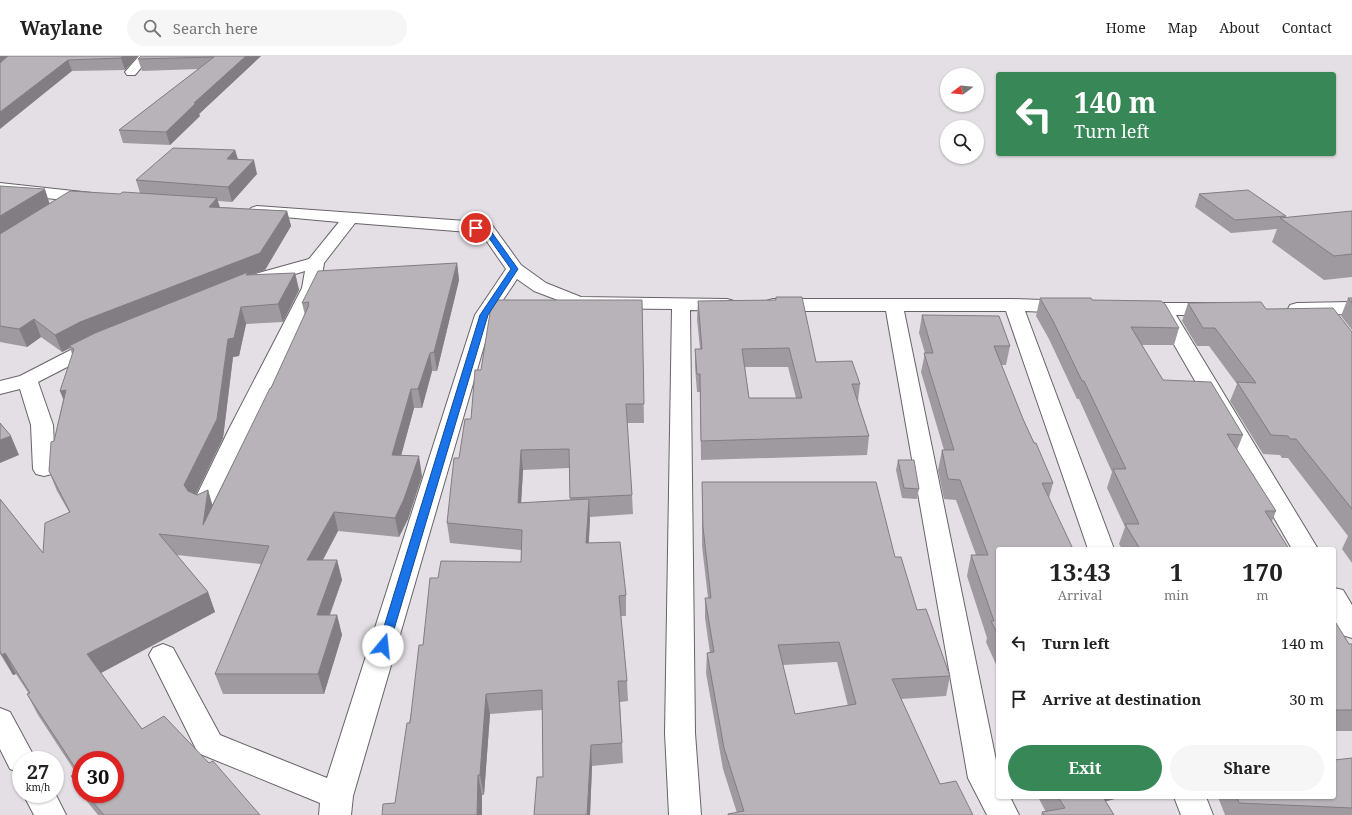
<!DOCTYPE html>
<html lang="en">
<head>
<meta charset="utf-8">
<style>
  :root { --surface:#fff; --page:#f6f6f6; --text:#222; --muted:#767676; --line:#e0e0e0; --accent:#378757 }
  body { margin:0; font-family:"Noto Serif",serif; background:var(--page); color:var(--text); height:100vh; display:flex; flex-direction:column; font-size:15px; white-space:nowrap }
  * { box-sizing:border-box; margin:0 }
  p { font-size:13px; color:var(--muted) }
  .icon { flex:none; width:22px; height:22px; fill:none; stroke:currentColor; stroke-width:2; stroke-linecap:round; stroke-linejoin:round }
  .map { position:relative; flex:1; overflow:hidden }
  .sheet { position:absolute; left:996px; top:491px; width:340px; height:252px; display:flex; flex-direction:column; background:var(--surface); border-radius:4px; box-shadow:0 1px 3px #0004 }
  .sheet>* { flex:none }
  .guide { position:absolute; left:996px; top:16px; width:340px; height:84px; border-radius:4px; box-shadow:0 1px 3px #0004; background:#378757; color:#fff; overflow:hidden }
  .needle { width:26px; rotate:254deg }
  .controls { position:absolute; left:940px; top:12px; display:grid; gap:8px }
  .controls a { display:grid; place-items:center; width:44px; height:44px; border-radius:50%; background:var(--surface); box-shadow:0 1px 3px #0004; font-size:20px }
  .speed { position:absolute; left:12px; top:695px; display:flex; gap:8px; font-size:20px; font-weight:700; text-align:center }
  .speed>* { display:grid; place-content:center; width:52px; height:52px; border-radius:50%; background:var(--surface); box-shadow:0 1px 3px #0004; line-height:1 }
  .speed small { font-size:10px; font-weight:400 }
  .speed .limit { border:6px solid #d22; background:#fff; color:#111 }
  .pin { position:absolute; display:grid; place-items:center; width:34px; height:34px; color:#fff; margin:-17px; border:2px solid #fff; border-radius:50%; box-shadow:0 1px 4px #0007 }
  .me { position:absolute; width:44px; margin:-22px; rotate:17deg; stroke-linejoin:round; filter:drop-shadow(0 0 3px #0008) }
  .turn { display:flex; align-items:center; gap:14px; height:84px; padding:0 12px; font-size:18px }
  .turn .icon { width:52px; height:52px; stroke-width:2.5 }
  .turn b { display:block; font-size:28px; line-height:34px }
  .eta { display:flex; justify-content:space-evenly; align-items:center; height:68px; text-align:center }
  .eta b { font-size:24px; font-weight:700; line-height:28px }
  .button { display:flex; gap:8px; margin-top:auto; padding:8px 12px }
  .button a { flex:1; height:46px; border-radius:24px; background:var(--accent); color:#fff; font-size:16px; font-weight:700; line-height:46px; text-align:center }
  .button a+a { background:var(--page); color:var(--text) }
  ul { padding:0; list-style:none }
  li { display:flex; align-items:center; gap:12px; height:56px; padding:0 12px }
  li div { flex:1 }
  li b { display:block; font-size:15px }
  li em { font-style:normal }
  header { display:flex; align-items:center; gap:24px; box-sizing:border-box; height:56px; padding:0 20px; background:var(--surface); border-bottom:1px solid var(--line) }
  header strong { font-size:19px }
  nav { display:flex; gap:22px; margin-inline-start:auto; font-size:14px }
  .search { width:280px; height:36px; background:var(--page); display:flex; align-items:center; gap:10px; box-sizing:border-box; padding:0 14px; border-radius:22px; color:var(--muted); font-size:15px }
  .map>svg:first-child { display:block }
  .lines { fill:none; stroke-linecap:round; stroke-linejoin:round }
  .minor-casing { stroke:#686369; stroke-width:2 }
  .minor { fill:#fff; fill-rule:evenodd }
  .wall { fill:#9e9a9f; fill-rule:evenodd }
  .shaded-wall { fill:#817d82 }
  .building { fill:#b8b3b9; stroke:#817d82; fill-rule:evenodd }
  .route { fill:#1a73e8; stroke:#114b97 }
</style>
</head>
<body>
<header>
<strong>Waylane</strong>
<div class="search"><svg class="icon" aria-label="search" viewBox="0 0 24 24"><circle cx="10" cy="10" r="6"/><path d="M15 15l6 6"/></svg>Search here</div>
<nav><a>Home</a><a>Map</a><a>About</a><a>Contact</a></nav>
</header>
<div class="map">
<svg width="1352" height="759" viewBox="0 0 1352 759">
  <rect width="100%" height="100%" fill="#e4dfe5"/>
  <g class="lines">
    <g class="minor-casing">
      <g id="minor">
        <polygon points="139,0 151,0 135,19 127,19 125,16"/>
        <polygon points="0,127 92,137 98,139 100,142 98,145 92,147 0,137"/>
        <polygon points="257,150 466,165 492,169 521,209 546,227 581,241 727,243 734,245 736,249 734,253 727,255 690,254 695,677 701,759 669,759 665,677 672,253 579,252 534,235 517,223 493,259 353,740 351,759 319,759 320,747 198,697 149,599 153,592 163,588 173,592 220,679 327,722 475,259 506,213 481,177 355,167 324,207 320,232 251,373 216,449 212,454 204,457 196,454 192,449 229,373 302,232 305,215 249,232 243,231 240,227 243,223 255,218 309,203 339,166 251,158 249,155 251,152"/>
        <polygon points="773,243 1013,243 1069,245 1076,247 1078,251 1076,255 1069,257 1025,255 1114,493 1088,493 1006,255 904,255 998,714 998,741 1010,741 1019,759 987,759 968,722 886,255 773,255 766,253 764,249 766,245"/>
        <polygon points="1352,246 1352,258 1297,259 1290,257 1288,253 1290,249 1297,247"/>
        <polygon points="1139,247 1215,247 1222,249 1224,253 1222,257 1215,259 1176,259 1318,493 1292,493 1157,259 1139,259 1132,257 1130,253 1132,249"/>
        <polygon points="99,281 106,283 109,287 106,291 38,326 53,369 55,413 52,418 44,420 36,418 33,413 31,369 20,333 0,338 0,325 20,320 92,283"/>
        <polygon points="1334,532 1343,534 1352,549 1352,582 1342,579 1334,564"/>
        <polygon points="0,652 10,656 36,704 21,704 21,717 10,713 0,693"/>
        <polygon points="55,737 66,759 34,759 23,738"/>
        <polygon points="1174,741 1206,741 1213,759 1181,759"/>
      </g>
    </g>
    <use href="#minor" class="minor"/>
  </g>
  <g class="wall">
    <polygon points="138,0 125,14 72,15 0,7"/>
    <polygon points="141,0 261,0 199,58 200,60 170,89 123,87 119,74 198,13 142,15 138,3"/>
    <polygon points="235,94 238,103 257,118 232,146 218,145 220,151 287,155 291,170 265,214 251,219 295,217 299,234 283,266 246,268 239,300 233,301 223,382 196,438 197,439 208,434 212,449 271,332 305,259 302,247 457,207 459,224 437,315 432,315 422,352 414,352 401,400 422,420 408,463 399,481 338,475 323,504 337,504 342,524 330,559 337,559 342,579 324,638 223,638 215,618 261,508 177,499 208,536 215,556 101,617 142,673 260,759 98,759 81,738 115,738 81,704 81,738 71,720 76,717 38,659 27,638 29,638 16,618 13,619 0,598 0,443 43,497 69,456 57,435 49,415 54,385 63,344 72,298 70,292 62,296 41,281 27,291 0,286 0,130 50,148 120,138 140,137 136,124"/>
    <polygon points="1199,138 1286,160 1285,162 1352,155 1352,221 1324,224 1272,186 1277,173 1231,177 1195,151"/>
    <path d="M776,241l40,65 44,22 -2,17 11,35 -2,19 -166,5 -1,-68h-3l-2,-25v-18h5l-3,-30 1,-18 77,-1zM745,311h43l8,31h-47z"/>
    <polygon points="1040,242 1092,244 1179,272 1174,289 1142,289 1163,324 1243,379 1237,394 1276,455 1272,465 1289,493 1122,493 1119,488 1125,471 1107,432 1112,416 1079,343 1077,343 1049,283 1036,260"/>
    <polygon points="1348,242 1352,242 1352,274 1341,260"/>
    <path d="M642,244l2,123h-17l5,72 1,19 -43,3 -1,26 37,52v21h-5l6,65 1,20 -8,1 3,61 -31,3 -2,49h-56l9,-38 -1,-67 -52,4 -6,81h-2v20h-100l13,-12 28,-158 15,-67 83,-16v-12l-71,-7 -3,-20 12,-65 12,-39 10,-49zM569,412l1,32 -49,3 2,-33z"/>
    <polygon points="1188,247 1266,253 1352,276 1352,507 1342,493 1348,480 1288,402 1282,402 1280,399 1263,398 1230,345 1237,328 1209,290 1197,290 1182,265"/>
    <polygon points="922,259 1010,290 1006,309 1001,309 1023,363 1053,427 1049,442 998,493 998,613 986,586 987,582 967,520 971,499 976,499 956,444 944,443 938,414 942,394 944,394 921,316 925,297 919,277"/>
    <polygon points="898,404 919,433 917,443 902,442 896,414"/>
    <path d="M702,426l193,75 22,53 33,66 -4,20 -45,3 39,85 33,31 -236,-2 -14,-44 -17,-96 1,-20h3l-5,-35v-20h3l-6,-52zM837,606l11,44 -53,8 -12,-49z"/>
    <polygon points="1334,564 1349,588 1352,588 1352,675 1334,675"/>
    <polygon points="1352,702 1352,759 1225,759 1218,741 1334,741"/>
    <polygon points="1038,741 1123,741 1105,745 1114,759 1041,759 1042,756 1046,756"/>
  </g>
  <g class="shaded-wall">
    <polygon points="0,0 8,0 0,7"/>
    <polygon points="123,0 138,0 125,14 121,2"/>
    <polygon points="246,0 261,0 199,58 200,60 170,89 166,76 194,47"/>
    <polygon points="68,4 72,15 0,73 0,56"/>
    <polygon points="235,94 239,108 227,103"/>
    <polygon points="254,104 257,118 232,146 228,131"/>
    <polygon points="45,133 50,149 0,180 0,160"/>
    <polygon points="217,142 221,158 209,151"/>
    <polygon points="287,155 291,170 265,214 69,290 70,292 62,296 55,279"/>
    <polygon points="457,207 459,224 437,315 434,296"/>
    <polygon points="295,217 299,234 283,266 278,248"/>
    <polygon points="241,251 246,268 239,300 233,301 223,382 191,448 184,429 228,283"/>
    <polygon points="34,263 41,281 27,291 19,273"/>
    <polygon points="430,297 432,315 422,352 418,333"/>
    <polygon points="411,333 414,352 396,418 392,399"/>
    <polygon points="66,334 67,353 60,335"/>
    <polygon points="11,380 19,399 0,407 0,384"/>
    <polygon points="521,394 523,414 520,466 518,447"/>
    <polygon points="419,400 422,420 408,463 399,481 395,462"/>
    <polygon points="208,434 214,454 203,469"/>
    <polygon points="589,443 590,463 587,507 586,487"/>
    <polygon points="334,456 338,475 312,524 307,504"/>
    <polygon points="337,504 342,524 322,579 317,559"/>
    <polygon points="208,536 215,556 97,619 87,598"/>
    <polygon points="337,559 342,579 324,638 318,618"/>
    <polygon points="5,597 16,618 13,619 2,599"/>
    <polygon points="486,638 490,658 484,739 480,719"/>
    <polygon points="591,689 592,710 590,759 587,759"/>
    <polygon points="478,719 482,739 482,759 477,759"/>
    <polygon points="1090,741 1123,741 1087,750"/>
  </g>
  <g class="building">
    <polygon points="8,0 123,0 121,2 68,4 0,56 0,7"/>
    <polygon points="141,0 246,0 194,47 196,47 166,76 119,74 214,1 138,3"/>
    <polygon points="173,92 235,94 227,103 254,104 228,131 136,124"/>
    <polygon points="0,130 45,133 0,160"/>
    <polygon points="1248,134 1286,160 1235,164 1199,138"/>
    <polygon points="70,135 120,138 123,136 217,142 209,151 287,155 260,197 80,266 55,279 34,263 19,273 0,270 0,178"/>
    <polygon points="1352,155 1352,198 1334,200 1280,162"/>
    <polygon points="457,207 434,296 430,297 418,333 411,333 392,399 419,400 404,443 395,462 334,456 307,504 337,504 317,559 337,559 318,618 215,618 269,490 159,478 208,536 87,598 142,673 164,660 209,707 213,705 260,759 104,759 86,738 115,738 115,704 81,704 81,731 71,720 78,716 27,638 30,637 5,597 2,599 0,595 0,443 43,497 45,467 70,456 49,415 51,386 54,385 66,334 60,335 74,293 69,290 95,277 248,216 246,219 295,217 278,248 241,251 234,282 228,283 217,363 184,429 188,435 197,439 208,434 203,469 270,332 271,332 309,249 308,249 309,246 302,247 318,215"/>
    <path d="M776,241h26l14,65 36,-1 8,23h-8l17,52 -168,5 -1,-67h-3l-2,-25h7l-4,-48 78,-1zM789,292l13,50h-53l-7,-49z"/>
    <polygon points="1040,242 1091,242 1092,244 1161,245 1165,248 1179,272 1131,271 1163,324 1211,326 1243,379 1227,378 1276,455 1265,455 1289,493 1140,493 1125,468 1139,468 1113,413 1126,413 1084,325 1082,325 1053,265"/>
    <polygon points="1348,242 1352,242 1352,247"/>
    <polygon points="492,244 642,244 644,348 626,348 632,439 570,442 569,393 521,394 518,447 589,443 586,487 620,486 626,539 619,540 627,625 618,625 622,687 591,689 587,759 534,759 537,721 543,721 542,634 486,638 480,719 478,719 477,759 382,759 383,748 395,747 407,667 410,667 419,589 423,589 430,522 438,522 441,505 521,506 522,474 447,467 454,402 459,402 465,363 471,363 475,314 481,314"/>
    <polygon points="1261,246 1266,253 1333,252 1352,276 1352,453 1296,383 1290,383 1288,380 1271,379 1237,326 1256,327 1215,272 1203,272 1188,247"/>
    <polygon points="922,259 999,260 1010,290 994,290 1023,363 1034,387 1036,387 1053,427 1042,427 1073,493 998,493 998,579 991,565 994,565 971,499 988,499 960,424 948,423 942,394 954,394 924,297 933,297"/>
    <polygon points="0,367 11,380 0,384"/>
    <polygon points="898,404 914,404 919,433 904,432"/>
    <path d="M702,426h174l19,75h6l16,53 9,-1 24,67 -58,3 48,105 16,-3 17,34h-245v-1l16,-3 -20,-63 -17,-95 7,-1 -9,-54h6l-8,-71zM839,586l17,62 -61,10 -17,-69z"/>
    <polygon points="1334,564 1349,588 1352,588 1352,654 1334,654"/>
    <polygon points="1352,702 1352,752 1239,747 1237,741 1334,741 1334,704"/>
    <polygon points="1058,741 1103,741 1114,759 1044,759 1042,756 1065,752"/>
  </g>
  <polygon class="route" points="476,169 488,171 518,213 488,259 389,590 387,593 383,594 379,593 378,590 480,259 511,213 484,175 473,173 472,172"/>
</svg>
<div class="controls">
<a><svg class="needle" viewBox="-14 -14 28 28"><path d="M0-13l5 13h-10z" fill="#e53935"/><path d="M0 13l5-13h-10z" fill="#767676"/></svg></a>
<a><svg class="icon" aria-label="search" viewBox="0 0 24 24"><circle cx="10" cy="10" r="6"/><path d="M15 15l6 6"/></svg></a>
</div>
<div class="speed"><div>27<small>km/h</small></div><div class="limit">30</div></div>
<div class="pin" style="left:476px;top:172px;background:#d93025"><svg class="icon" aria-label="arrive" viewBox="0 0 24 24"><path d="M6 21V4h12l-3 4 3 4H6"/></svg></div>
<svg class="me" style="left:383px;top:590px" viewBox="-20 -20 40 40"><circle r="19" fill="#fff"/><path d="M0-13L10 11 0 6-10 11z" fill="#1a73e8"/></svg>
<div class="guide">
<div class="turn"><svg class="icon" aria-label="left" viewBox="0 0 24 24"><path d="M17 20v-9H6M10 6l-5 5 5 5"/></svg><div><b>140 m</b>Turn left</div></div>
</div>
<section class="sheet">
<div class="eta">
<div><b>13:43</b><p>Arrival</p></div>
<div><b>1</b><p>min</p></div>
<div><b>170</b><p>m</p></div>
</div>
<ul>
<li><svg class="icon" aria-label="left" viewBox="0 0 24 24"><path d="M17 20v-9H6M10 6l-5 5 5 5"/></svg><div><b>Turn left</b></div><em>140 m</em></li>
<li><svg class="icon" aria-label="arrive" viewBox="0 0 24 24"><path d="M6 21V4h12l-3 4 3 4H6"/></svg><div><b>Arrive at destination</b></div><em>30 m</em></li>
</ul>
<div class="button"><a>Exit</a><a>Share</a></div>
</section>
</div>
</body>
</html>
